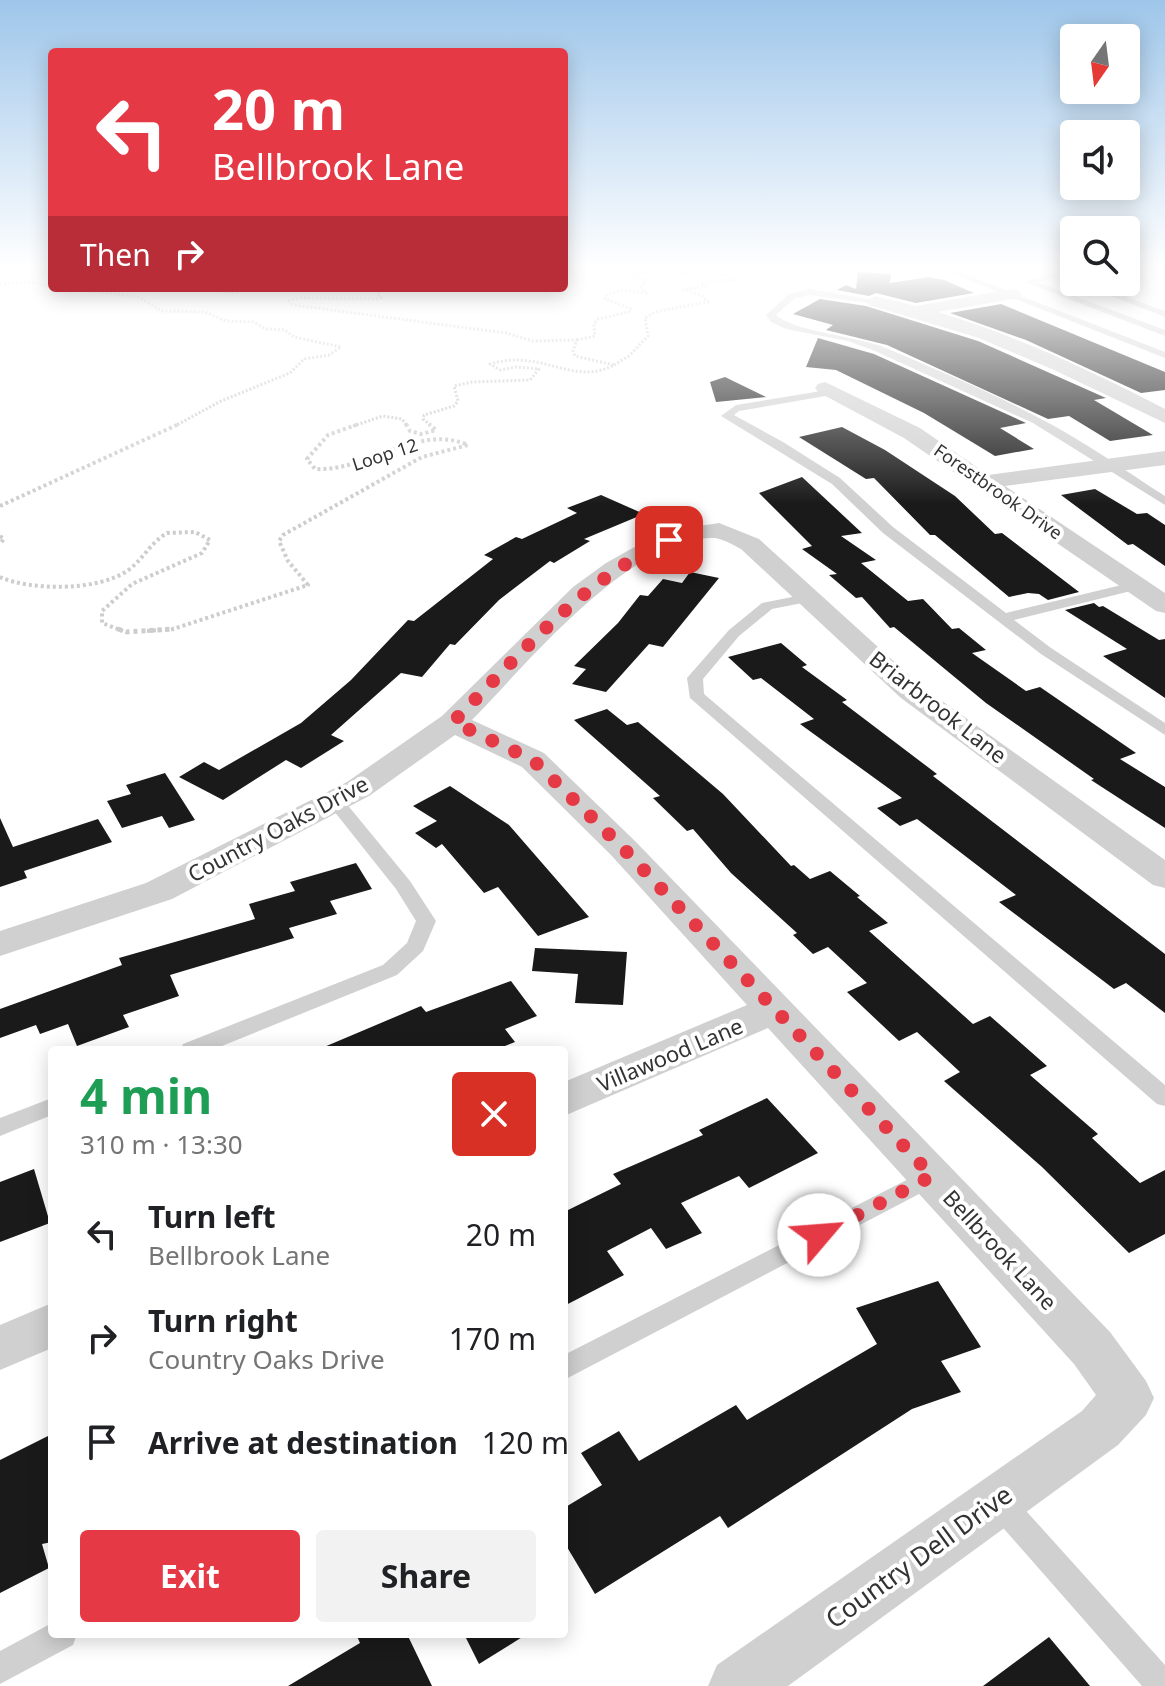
<!DOCTYPE html>
<html lang="en">
<head>
<meta charset="utf-8">
<style>
  :root { --surface:#fff; --page:#f2f2f2; --text:#202124; --muted:#757577; --accent:#e63946 }
  body { margin:0; font-family:"Noto Sans",sans-serif; background:var(--page); color:var(--text); height:100vh; display:flex; flex-direction:column; font-size:30px; white-space:nowrap }
  * { box-sizing:border-box; margin:0 }
  p { font-size:26px; color:var(--muted) }
  .icon { flex:none; width:44px; height:44px; fill:none; stroke:currentColor; stroke-width:2; stroke-linecap:round; stroke-linejoin:round }
  .map { position:relative; flex:1; overflow:hidden }
  .side { position:absolute; left:48px; top:1046px; width:520px; height:592px; display:flex; flex-direction:column; background:var(--surface); border-radius:8px; box-shadow:0 4px 20px #0003 }
  .side>* { flex:none }
  .top-card { position:absolute; left:48px; top:48px; width:520px; height:244px; border-radius:8px; box-shadow:0 4px 20px #0003; background:#e63946; color:#fff; overflow:hidden }
  .needle { width:52px; rotate:194deg }
  .tools { position:absolute; left:1060px; top:24px; display:grid; gap:16px }
  .tools a { display:grid; place-items:center; width:80px; height:80px; border-radius:8px; background:var(--surface); box-shadow:0 4px 20px #0003; font-size:40px }
  .pin { position:absolute; display:grid; place-items:center; width:68px; height:68px; color:#fff; margin:-34px; border-radius:16px; box-shadow:0 4px 12px #0006 }
  .me { position:absolute; width:88px; margin:-44px; rotate:63deg; stroke-linejoin:round; filter:drop-shadow(0 0 6px #0008) }
  .turn { display:flex; align-items:center; gap:28px; height:168px; padding:0 32px; font-size:36px }
  .turn .icon { width:104px; height:104px; stroke-width:2.5 }
  .turn b { display:block; font-size:56px; line-height:68px }
  .then { display:flex; align-items:center; height:76px; padding:0 32px; background:#0003; gap:16px; font-size:30px }
  .round { display:grid; place-items:center; flex:none; width:84px; height:84px; border-radius:8px; background:var(--page) }
  .summary { display:flex; align-items:center; justify-content:space-between; height:136px; padding:0 32px }
  h1 { font-size:48px; font-weight:700; line-height:60px; color:#1e9e55 }
  .action { display:flex; gap:16px; margin-top:auto; padding:16px 32px }
  .action a { flex:1; height:92px; border-radius:8px; background:var(--accent); color:#fff; font-size:32px; font-weight:700; line-height:92px; text-align:center }
  .action a+a { background:var(--page); color:var(--text) }
  ul { padding:0; list-style:none }
  li { display:flex; align-items:center; gap:24px; height:104px; padding:0 32px }
  li div { flex:1 }
  li b { display:block; font-size:30px }
  li em { font-style:normal }
  .map>svg:first-child { display:block }
  .building { fill:#1a1a1a }
  .lines { fill:none; stroke-linecap:round; stroke-linejoin:round }
  .path-far2 { stroke:#cdcdcd; stroke-width:3; stroke-dasharray:2 2; stroke-linecap:butt }
  .path-far1 { stroke:#cdcdcd; stroke-width:4; stroke-dasharray:3 3; stroke-linecap:butt }
  .path { stroke:#cdcdcd; stroke-width:5; stroke-dasharray:4 4; stroke-linecap:butt }
  .lane { fill:#d0d0d0; fill-rule:evenodd }
  .street { fill:#d0d0d0; fill-rule:evenodd }
  .route { stroke:#e63946; stroke-width:14; stroke-dasharray:0 25.2 }
  .labels { text-anchor:middle; stroke-width:8; stroke-linejoin:round; paint-order:stroke }
  .far-street-label { font-size:18px; fill:#333; stroke:#fff }
  .street-label { font-size:22px; fill:#333; stroke:#fff }
  .near-street-label { font-size:26px; fill:#333; stroke:#fff }
</style>
</head>
<body>
<div class="map">
<svg width="1165" height="1686" viewBox="0 0 1165 1686">
  <rect width="100%" height="100%" fill="#fff"/>
  <g class="building">
    <polygon points="858,272 891,274 890,283 929,277 944,280 974,293 916,303 876,293 869,296 837,290 846,285 856,289"/>
    <polygon points="820,299 866,306 978,341 1106,398 1094,400 1153,435 1110,441 1069,416 1048,419 887,345 826,330 833,325 793,314"/>
    <polygon points="1001,304 1165,372 1165,390 1141,393 1026,340 950,313"/>
    <polygon points="818,338 874,354 1026,423 1000,428 1034,449 995,456 924,413 836,370 806,367"/>
    <polygon points="725,377 766,397 716,402 710,382"/>
    <polygon points="842,427 885,450 955,496 995,534 1002,533 1079,592 1048,600 1039,594 1028,593 1009,597 935,535 930,535 874,478 866,479 799,437"/>
    <polygon points="802,477 862,533 841,536 876,560 861,563 908,601 923,599 952,629 959,628 986,650 972,653 1026,691 1040,687 1136,753 1120,759 1165,787 1165,828 1091,780 1094,779 986,703 894,627 890,628 862,597 856,598 829,575 837,574 802,549 812,546 759,493"/>
    <polygon points="1095,489 1137,514 1147,513 1165,525 1165,566 1133,544 1128,545 1061,495"/>
    <polygon points="601,495 644,514 584,539 590,541 554,563 550,561 499,600 455,645 450,644 422,677 401,673 331,735 344,741 301,768 286,760 223,800 179,777 204,762 219,770 301,723 351,680 408,620 414,621 493,559 484,555 516,537 522,539 577,513 567,508"/>
    <polygon points="690,572 719,578 663,647 649,644 606,692 572,684 586,669 574,666 618,623 640,595 648,596 663,579 682,583"/>
    <polygon points="1094,603 1099,607 1103,606 1159,640 1165,639 1165,698 1103,656 1127,649 1065,610"/>
    <polygon points="781,643 807,665 802,667 847,700 842,702 937,774 933,776 1165,954 1165,1013 1126,983 1114,989 999,902 1016,895 917,819 900,826 877,808 902,798 800,724 814,719 761,678 753,680 728,657"/>
    <polygon points="607,709 627,725 638,722 723,794 791,866 794,865 810,879 830,871 860,896 857,897 888,923 869,931 973,1024 990,1016 1047,1066 1030,1075 1098,1134 1092,1138 1140,1183 1165,1170 1165,1234 1129,1253 1042,1167 944,1081 960,1072 917,1032 899,1041 847,992 867,983 828,947 813,954 793,935 797,933 731,873 693,829 687,831 653,798 660,796 574,720"/>
    <polygon points="165,773 195,820 169,828 162,816 122,828 107,801 131,794 126,785"/>
    <polygon points="450,786 509,825 589,917 538,936 498,887 484,893 442,844 436,848 415,833 437,821 413,806"/>
    <polygon points="0,818 13,847 98,819 112,842 24,871 27,878 0,887"/>
    <polygon points="356,863 372,889 330,901 337,914 289,928 294,938 170,975 179,996 123,1015 129,1027 77,1046 68,1024 40,1034 36,1025 0,1038 0,1009 122,965 119,958 255,919 249,904 295,891 290,882"/>
    <polygon points="535,948 627,952 623,1005 575,1003 578,974 532,971"/>
    <polygon points="511,981 537,1016 505,1029 515,1042 495,1050 317,1050 421,1006 426,1012"/>
    <polygon points="767,1098 818,1153 749,1188 739,1176 681,1203 702,1233 666,1249 651,1228 607,1251 624,1275 564,1306 564,1212 621,1184 613,1174 703,1135 699,1130"/>
    <polygon points="34,1169 50,1223 0,1242 0,1182"/>
    <polygon points="938,1281 981,1347 941,1361 961,1392 912,1409 728,1528 720,1516 595,1594 564,1542 564,1508 602,1485 581,1453 619,1431 639,1461 736,1405 747,1420 877,1344 856,1308"/>
    <polygon points="52,1434 52,1542 42,1544 49,1568 0,1593 0,1460"/>
    <polygon points="356,1634 407,1634 432,1686 288,1686 360,1643"/>
    <polygon points="464,1634 527,1634 479,1664"/>
    <polygon points="1049,1637 1090,1686 983,1686"/>
  </g>
  <g class="lines">
    <g class="path-far2">
      <polyline points="673,268 671,272 690,274 698,268"/>
      <polyline points="0,284 30,282 52,286"/>
      <polyline points="66,288 139,297 162,311 205,312 226,321 253,322 266,329 285,330 294,337 341,347 329,355 304,359 290,373 221,401 175,426"/>
      <polyline points="200,288 234,293 254,288"/>
      <polyline points="364,288 374,288"/>
      <path d="M380,288l3,1 -6,5 4,4 -4,1 -77,-1 -13,3 6,4 213,28 27,8 44,-1 -4,11 2,5 39,9c-41,22 -73,-17 -124,-1l10,6 16,-3 23,2 -9,11 -58,2 -18,4 4,15 -4,5 -30,9 -1,4 9,7"/>
      <polyline points="577,340 595,336 594,324 598,319 629,312 631,309 605,299 606,295 621,290 646,293 641,288 645,281 632,277 653,268"/>
      <polyline points="614,365 629,356 648,336 645,318 655,312 708,302 701,295 683,290 706,286 703,284 707,281 736,280 723,273 729,268"/>
      <polyline points="353,426 383,416 402,419 407,426"/>
    </g>
    <g class="path-far1">
      <polyline points="406,424 410,431 421,434 436,430 429,424"/>
      <polyline points="0,506 179,424"/>
      <polyline points="0,536 4,539 0,544"/>
      <path d="M0,577c32,14 97,14 127,-6 15,-10 23,-28 40,-38l28,-1 15,8 -8,13 -70,31 -30,27v12l21,8"/>
      <path d="M147,631l26,-2 135,-44 -20,-24 -9,-20 4,-6 139,-78 46,-12c-51,-22 -101,27 -153,24l-8,-10 21,-24 31,-11"/>
    </g>
    <polyline class="path" points="118,629 127,632 174,629"/>
    <g class="lane">
      <polygon points="937,268 949,268 1165,352 1165,358"/>
      <polygon points="1074,268 1074,273 1037,282 1165,330 1165,336 1024,282"/>
      <polygon points="1075,282 1087,282 1165,311 1165,317"/>
      <path d="M810,289l70,12 -5,3 -65,-9 -15,3 -19,17c19,17 81,21 110,33 51,22 105,44 155,71 43,22 83,51 124,77v9l-132,-82 -158,-72 -27,-10 -62,-12 -15,-7 -5,-7 23,-21z"/>
      <polygon points="833,389 837,390 837,394 739,411 734,415 783,442 840,478 893,527 1006,613 1134,582 1139,583 1139,589 1014,620 1051,648 1165,723 1165,735 1041,654 883,533 832,484 721,416 736,405"/>
      <polygon points="807,594 812,595 812,601 772,609 739,636 703,679 704,694 1165,1085 1165,1106 1157,1104 690,698 687,678 729,630 762,603"/>
      <polygon points="335,796 341,797 410,881 436,921 423,951 397,975 212,1050 180,1050 183,1044 383,965 407,943 416,921 396,889 326,801"/>
      <polygon points="52,1098 52,1115 0,1136 0,1118"/>
      <polygon points="932,1167 940,1169 944,1176 940,1183 564,1380 564,1355"/>
      <polygon points="1000,1489 1010,1493 1165,1665 1165,1686 1142,1686 990,1513 986,1503 990,1493"/>
      <polygon points="52,1623 52,1634 77,1634 73,1645 0,1684 0,1651"/>
    </g>
    <g class="street">
      <path d="M1012,289l6,1 3,4 -3,4 -80,14c79,24 154,59 227,97v14l-111,-53 -75,-32 -110,-33 -3,-4 9,-5 41,10z"/>
      <polygon points="825,382 920,428 988,475 1165,451 1165,465 1005,486 1165,593 1165,613 1156,611 904,438 818,392 815,388 818,384"/>
      <path d="M719,523l40,16 162,147 244,174v28l-12,-3 -252,-187 -160,-149c-8,-4 -19,-11 -28,-11 -83,-1 -186,126 -241,182l72,33 33,32 58,56 475,491 36,49 8,17 -8,17 -28,30 -330,241h-80l9,-21 365,-254 14,-16 -22,-31 -306,-336 -204,88v-34l183,-77 -136,-150 -89,-88 -67,-32 -86,61 -197,103 -172,57v-25l146,-48 201,-101 95,-66 131,-129 33,-24 34,-19 39,-15z"/>
      <polygon points="52,1303 52,1348 0,1370 0,1325"/>
    </g>
  </g>
  <linearGradient id="sky" x2="0" y2="1"><stop stop-color="#9ec6ea"/><stop offset="0.53" stop-color="#fff"/><stop offset="1" stop-color="#fff" stop-opacity="0"/></linearGradient>
  <rect width="1165" height="504" fill="url(#sky)"/>
  <g class="lines">
    <path class="route" d="M669,540c-88,41 -149,115 -216,182l80,38 90,88 309,328 -113,59"/>
  </g>
  <g class="labels">
    <g class="far-street-label">
      <text transform="translate(385 455) rotate(-18)" y="6">Loop 12</text>
      <text transform="translate(998 492) rotate(35)" y="6">Forestbrook Drive</text>
    </g>
    <g class="street-label">
      <text transform="translate(938 707) rotate(38)" y="8">Briarbrook Lane</text>
      <text transform="translate(278 829) rotate(-28)" y="8">Country Oaks Drive</text>
      <text transform="translate(670 1055) rotate(-23)" y="8">Villawood Lane</text>
      <text transform="translate(1000 1250) rotate(47)" y="8">Bellbrook Lane</text>
    </g>
    <g class="near-street-label">
      <text transform="translate(919 1557) rotate(-36)" y="9">Country Dell Drive</text>
    </g>
  </g>
</svg>
<div class="tools">
<a><svg class="needle" viewBox="-14 -14 28 28"><path d="M0-13l5 13h-10z" fill="#e53935"/><path d="M0 13l5-13h-10z" fill="#757577"/></svg></a>
<a><svg class="icon" aria-label="sound" viewBox="0 0 24 24"><path d="M4 9h4l5-4v14l-5-4H4zM17 9q2 3 0 6"/></svg></a>
<a><svg class="icon" aria-label="search" viewBox="0 0 24 24"><circle cx="10" cy="10" r="6"/><path d="M15 15l6 6"/></svg></a>
</div>
<div class="pin" style="left:669px;top:540px;background:#d93025"><svg class="icon" aria-label="arrive" viewBox="0 0 24 24"><path d="M6 21V4h12l-3 4 3 4H6"/></svg></div>
<svg class="me" style="left:819px;top:1235px" viewBox="-20 -20 40 40"><circle r="19" fill="#fff"/><path d="M0-13L10 11 0 6-10 11z" fill="#e63946"/></svg>
<div class="top-card">
<div class="turn"><svg class="icon" aria-label="left" viewBox="0 0 24 24"><path d="M17 20v-9H6M10 6l-5 5 5 5"/></svg><div><b>20 m</b>Bellbrook Lane</div></div>
<div class="then">Then<svg class="icon" aria-label="right" viewBox="0 0 24 24"><path d="M7 20v-9h11M14 6l5 5-5 5"/></svg></div>
</div>
<section class="side">
<div class="summary"><div><h1>4 min</h1><p>310 m · 13:30</p></div><a class="round" style="background:#d93025;color:#fff"><svg class="icon" aria-label="close" viewBox="0 0 24 24"><path d="M6 6l12 12M18 6L6 18"/></svg></a></div>
<ul>
<li><svg class="icon" aria-label="left" viewBox="0 0 24 24"><path d="M17 20v-9H6M10 6l-5 5 5 5"/></svg><div><b>Turn left</b><p>Bellbrook Lane</p></div><em>20 m</em></li>
<li><svg class="icon" aria-label="right" viewBox="0 0 24 24"><path d="M7 20v-9h11M14 6l5 5-5 5"/></svg><div><b>Turn right</b><p>Country Oaks Drive</p></div><em>170 m</em></li>
<li><svg class="icon" aria-label="arrive" viewBox="0 0 24 24"><path d="M6 21V4h12l-3 4 3 4H6"/></svg><div><b>Arrive at destination</b></div><em>120 m</em></li>
</ul>
<div class="action"><a>Exit</a><a>Share</a></div>
</section>
</div>
</body>
</html>
